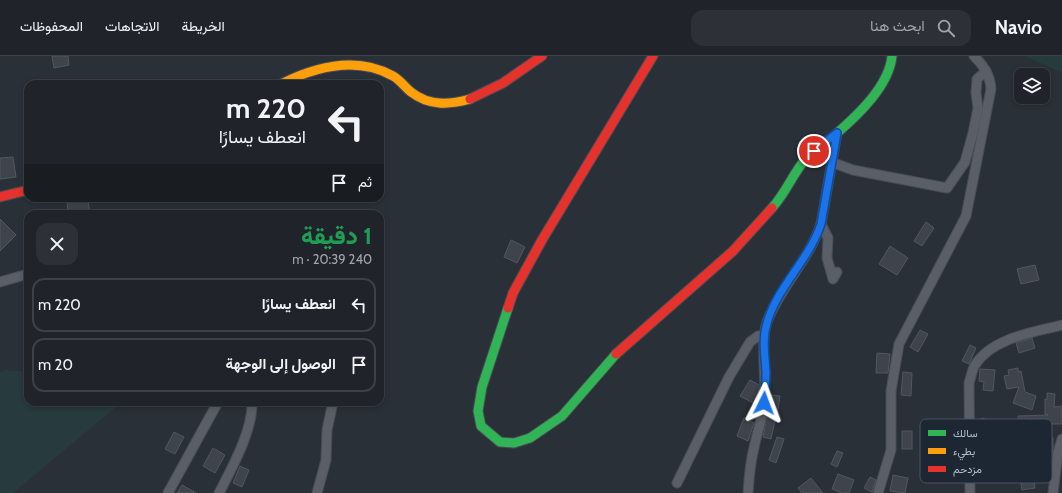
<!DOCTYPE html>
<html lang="ar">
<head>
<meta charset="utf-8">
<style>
  :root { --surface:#20242a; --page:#2d3036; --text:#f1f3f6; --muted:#a2a4a8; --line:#3d4147 }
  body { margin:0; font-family:Cabin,Vazirmatn,sans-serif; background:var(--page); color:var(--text); direction:rtl; height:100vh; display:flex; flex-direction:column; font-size:15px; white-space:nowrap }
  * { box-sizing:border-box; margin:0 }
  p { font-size:13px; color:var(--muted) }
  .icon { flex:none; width:22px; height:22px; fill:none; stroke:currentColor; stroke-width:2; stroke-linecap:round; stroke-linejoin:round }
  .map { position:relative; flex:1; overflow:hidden; direction:ltr }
  .details { position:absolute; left:24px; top:154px; width:360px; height:196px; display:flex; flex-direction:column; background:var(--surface); border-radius:12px; box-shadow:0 2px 6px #0003,0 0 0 1px var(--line); direction:rtl }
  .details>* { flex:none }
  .hud { position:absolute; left:24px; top:24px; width:360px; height:122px; border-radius:12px; box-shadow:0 2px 6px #0003,0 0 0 1px var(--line); direction:rtl; background:#20242a; color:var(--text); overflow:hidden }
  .buttons { position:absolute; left:1014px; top:12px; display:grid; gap:8px }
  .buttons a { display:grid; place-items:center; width:36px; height:36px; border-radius:8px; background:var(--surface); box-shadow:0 2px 6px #0003,0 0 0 1px var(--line); font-size:20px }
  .pin { position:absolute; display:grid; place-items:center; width:34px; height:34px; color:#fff; margin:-17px; border:2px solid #fff; border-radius:50%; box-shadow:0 1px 4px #0007 }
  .me { position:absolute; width:44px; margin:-22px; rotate:3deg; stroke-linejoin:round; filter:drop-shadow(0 0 3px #0008) }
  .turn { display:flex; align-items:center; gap:14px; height:84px; padding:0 12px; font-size:18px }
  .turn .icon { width:52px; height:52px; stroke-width:2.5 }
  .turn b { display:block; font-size:28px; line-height:34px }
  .then { display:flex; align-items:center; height:38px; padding:0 12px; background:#0003; gap:8px; font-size:15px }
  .round { display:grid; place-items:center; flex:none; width:42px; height:42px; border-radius:12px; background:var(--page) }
  .summary { display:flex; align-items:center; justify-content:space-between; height:68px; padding:0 12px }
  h1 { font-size:24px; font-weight:800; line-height:30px; color:#1e9e55 }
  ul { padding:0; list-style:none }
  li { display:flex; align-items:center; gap:12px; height:54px; margin:0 8px 6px; padding:0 4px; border:2px solid var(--line); border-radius:12px }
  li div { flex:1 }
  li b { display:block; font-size:15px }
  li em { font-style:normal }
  header { display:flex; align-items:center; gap:24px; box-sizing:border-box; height:56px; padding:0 20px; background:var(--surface); border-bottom:1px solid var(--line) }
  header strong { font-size:19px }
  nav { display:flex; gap:22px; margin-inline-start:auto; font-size:14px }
  .search { width:280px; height:36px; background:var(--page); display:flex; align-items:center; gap:10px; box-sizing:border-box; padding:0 14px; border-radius:12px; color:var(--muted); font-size:15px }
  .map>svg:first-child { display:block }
  .green { fill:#273a3e }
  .building { fill:#3f444c; stroke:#52575f }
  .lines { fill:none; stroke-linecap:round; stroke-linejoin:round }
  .street-casing { stroke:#484c55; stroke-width:11 }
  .fast-casing { stroke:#484c55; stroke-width:11 }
  .slow-casing { stroke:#484c55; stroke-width:11 }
  .jam-casing { stroke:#484c55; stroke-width:11 }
  .street { stroke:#5a5e66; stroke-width:9 }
  .fast { stroke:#30b455; stroke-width:9 }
  .slow { stroke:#ff9f0a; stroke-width:9 }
  .jam { stroke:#e5322d; stroke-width:9 }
  .route-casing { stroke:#114b97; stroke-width:10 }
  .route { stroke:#1a73e8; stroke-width:7 }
  .key { fill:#1d2633; stroke:#4a5360; stroke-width:1 }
  .key-label { font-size:11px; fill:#b4bcc9 }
</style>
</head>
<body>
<header>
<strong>Navio</strong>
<div class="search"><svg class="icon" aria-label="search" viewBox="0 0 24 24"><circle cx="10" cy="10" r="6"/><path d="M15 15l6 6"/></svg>ابحث هنا</div>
<nav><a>الخريطة</a><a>الاتجاهات</a><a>المحفوظات</a></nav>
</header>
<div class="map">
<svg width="1062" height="437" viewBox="0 0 1062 437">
  <rect width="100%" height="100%" fill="#2a3038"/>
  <g class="green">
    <polygon points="1025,0 1062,0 1062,17"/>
    <polygon points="5,314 28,316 28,346 122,346 13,437 0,437 0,316"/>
  </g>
  <g class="building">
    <polygon points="52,0 68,0 69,9 54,12"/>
    <polygon points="13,101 16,121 0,123 0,102"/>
    <polygon points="88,144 90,158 68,158 67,145"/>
    <polygon points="0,163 16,179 0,195"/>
    <polygon points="926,166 934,172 922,190 914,185"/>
    <polygon points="511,184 525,191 517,207 504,201"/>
    <polygon points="890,190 908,202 897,219 879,208"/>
    <polygon points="1035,209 1039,224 1021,228 1017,213"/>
    <polygon points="920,274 928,278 918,296 910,291"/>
    <polygon points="1032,282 1035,292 1019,297 1016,287"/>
    <polygon points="970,289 976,292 969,308 962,305"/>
    <polygon points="877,297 890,298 888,317 876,317"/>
    <polygon points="1018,312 1018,316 1021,315 1025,336 1036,340 1032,354 1013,347 1019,331 1007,333 1004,320 1009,319 1008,314"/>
    <polygon points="980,313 995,314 993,335 983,334 984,326 979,325"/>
    <polygon points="903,316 912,317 911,340 901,339"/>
    <polygon points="750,324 759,329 759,337 753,347 740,340"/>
    <polygon points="1047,337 1055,338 1054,351 1062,350 1062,368 1034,368 1035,384 1053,382 1053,391 1052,397 1044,398 1044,393 1029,394 1034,413 1047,409 1049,421 1034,425 1035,432 1022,434 1020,423 1028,421 1018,389 997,395 999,407 990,409 987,385 982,386 975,365 984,362 991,383 1019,375 1018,360 1048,359 1045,358 1045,343 1047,344"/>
    <polygon points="771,339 780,340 777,360 776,360 771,383 763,381"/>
    <polygon points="744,362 754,367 748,385 737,380"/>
    <rect x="902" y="375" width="10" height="18"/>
    <polygon points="174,376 184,381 175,398 165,393"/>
    <polygon points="777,381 784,383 776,407 769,404"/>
    <polygon points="213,392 225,399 215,417 203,410"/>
    <polygon points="837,395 843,397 837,411 831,408"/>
    <polygon points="240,410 249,414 242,431 233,427"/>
    <polygon points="838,418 854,424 849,437 842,437 832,433"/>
    <polygon points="893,419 908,422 905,437 890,435"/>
    <polygon points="870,421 876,424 872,436 864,432"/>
    <polygon points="811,422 823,437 802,437 798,432"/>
    <polygon points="182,429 196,437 177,437"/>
  </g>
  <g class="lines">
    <g class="street-casing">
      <g id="street">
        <polyline points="831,106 853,114 947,132 965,106 973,77 978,52 976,37 977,23 986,15"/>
        <polyline points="821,168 828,182 827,202 833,223 837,216"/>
        <polyline points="0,226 28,218"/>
        <polyline points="677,427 729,321 750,286 758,280 764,281"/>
        <polyline points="168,437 218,346"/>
        <path d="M219,437c13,-25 34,-63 33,-91"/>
        <polyline points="317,437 326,404 327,374 333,346"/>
        <path d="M748,437c1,-15 2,-30 6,-45 3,-15 8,-29 10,-44 3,-23 -4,-62 3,-82 13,-35 42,-62 54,-98l16,-91"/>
        <path d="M878,437l13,-43v-59l8,-47 67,-128 25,-127c-1,-14 -7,-23 -17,-33"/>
        <path d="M970,437l-1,-110c2,-6 3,-13 6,-18 17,-27 59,-33 87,-40"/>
        <polyline points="1053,437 1058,396 1062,383"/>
      </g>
    </g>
    <g class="fast-casing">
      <g id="fast">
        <path d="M772,152c14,-15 21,-35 35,-51 8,-9 20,-15 29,-23 22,-19 53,-48 56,-78"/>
        <polyline points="508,252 482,331 478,355 481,370 500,386 514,387 530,382 562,360 616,298"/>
      </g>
    </g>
    <g class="slow-casing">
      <path id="slow" d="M281,28c34,-17 76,-28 112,-8 7,4 12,11 18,16 18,14 38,13 59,7"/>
    </g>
    <g class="jam-casing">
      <g id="jam">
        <polyline points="470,43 503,27 542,0"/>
        <polyline points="0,141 28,134"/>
        <polyline points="508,252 513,237 542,184 653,0"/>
        <polyline points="616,298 733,195 772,152"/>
      </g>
    </g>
    <use href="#street" class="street"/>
    <use href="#fast" class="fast"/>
    <use href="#slow" class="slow"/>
    <use href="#jam" class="jam"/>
  </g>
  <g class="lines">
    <g class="route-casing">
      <path id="route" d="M764,347c1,-10 2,-21 2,-31 -1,-16 -4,-33 1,-49 10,-36 42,-63 54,-99l16,-91 -23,18"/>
    </g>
    <use href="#route" class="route"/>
  </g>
  <rect x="920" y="363" width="132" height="64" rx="6" class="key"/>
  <rect x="928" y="374" width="18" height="6" fill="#30b455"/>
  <rect x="928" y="392" width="18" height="6" fill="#ff9f0a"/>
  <rect x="928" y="410" width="18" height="6" fill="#e5322d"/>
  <g class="key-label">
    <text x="953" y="381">سالك</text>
    <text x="953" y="399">بطيء</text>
    <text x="953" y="417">مزدحم</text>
  </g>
</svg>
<div class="buttons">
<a><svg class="icon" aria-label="layers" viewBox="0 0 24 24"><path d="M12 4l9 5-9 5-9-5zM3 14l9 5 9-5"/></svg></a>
</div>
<div class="pin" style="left:814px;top:95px;background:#d93025"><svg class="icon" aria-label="arrive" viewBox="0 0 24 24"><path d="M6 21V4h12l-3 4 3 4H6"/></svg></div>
<svg class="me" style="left:764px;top:347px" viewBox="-20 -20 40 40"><path d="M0-17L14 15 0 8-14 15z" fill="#1a73e8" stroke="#fff" stroke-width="4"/></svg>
<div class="hud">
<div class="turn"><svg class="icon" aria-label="left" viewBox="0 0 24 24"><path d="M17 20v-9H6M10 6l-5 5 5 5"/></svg><div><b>220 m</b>انعطف يسارًا</div></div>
<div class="then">ثم<svg class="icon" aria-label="arrive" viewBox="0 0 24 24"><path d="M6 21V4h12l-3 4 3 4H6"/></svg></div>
</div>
<section class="details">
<div class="summary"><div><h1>1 دقيقة</h1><p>240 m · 20:39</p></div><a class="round"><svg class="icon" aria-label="close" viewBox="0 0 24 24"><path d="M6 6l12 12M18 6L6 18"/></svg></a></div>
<ul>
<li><svg class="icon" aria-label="left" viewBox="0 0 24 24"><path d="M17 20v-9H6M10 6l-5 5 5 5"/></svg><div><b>انعطف يسارًا</b></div><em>220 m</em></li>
<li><svg class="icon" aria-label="arrive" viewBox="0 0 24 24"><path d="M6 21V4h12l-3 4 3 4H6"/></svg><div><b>الوصول إلى الوجهة</b></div><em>20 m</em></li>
</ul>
</section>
</div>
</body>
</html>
